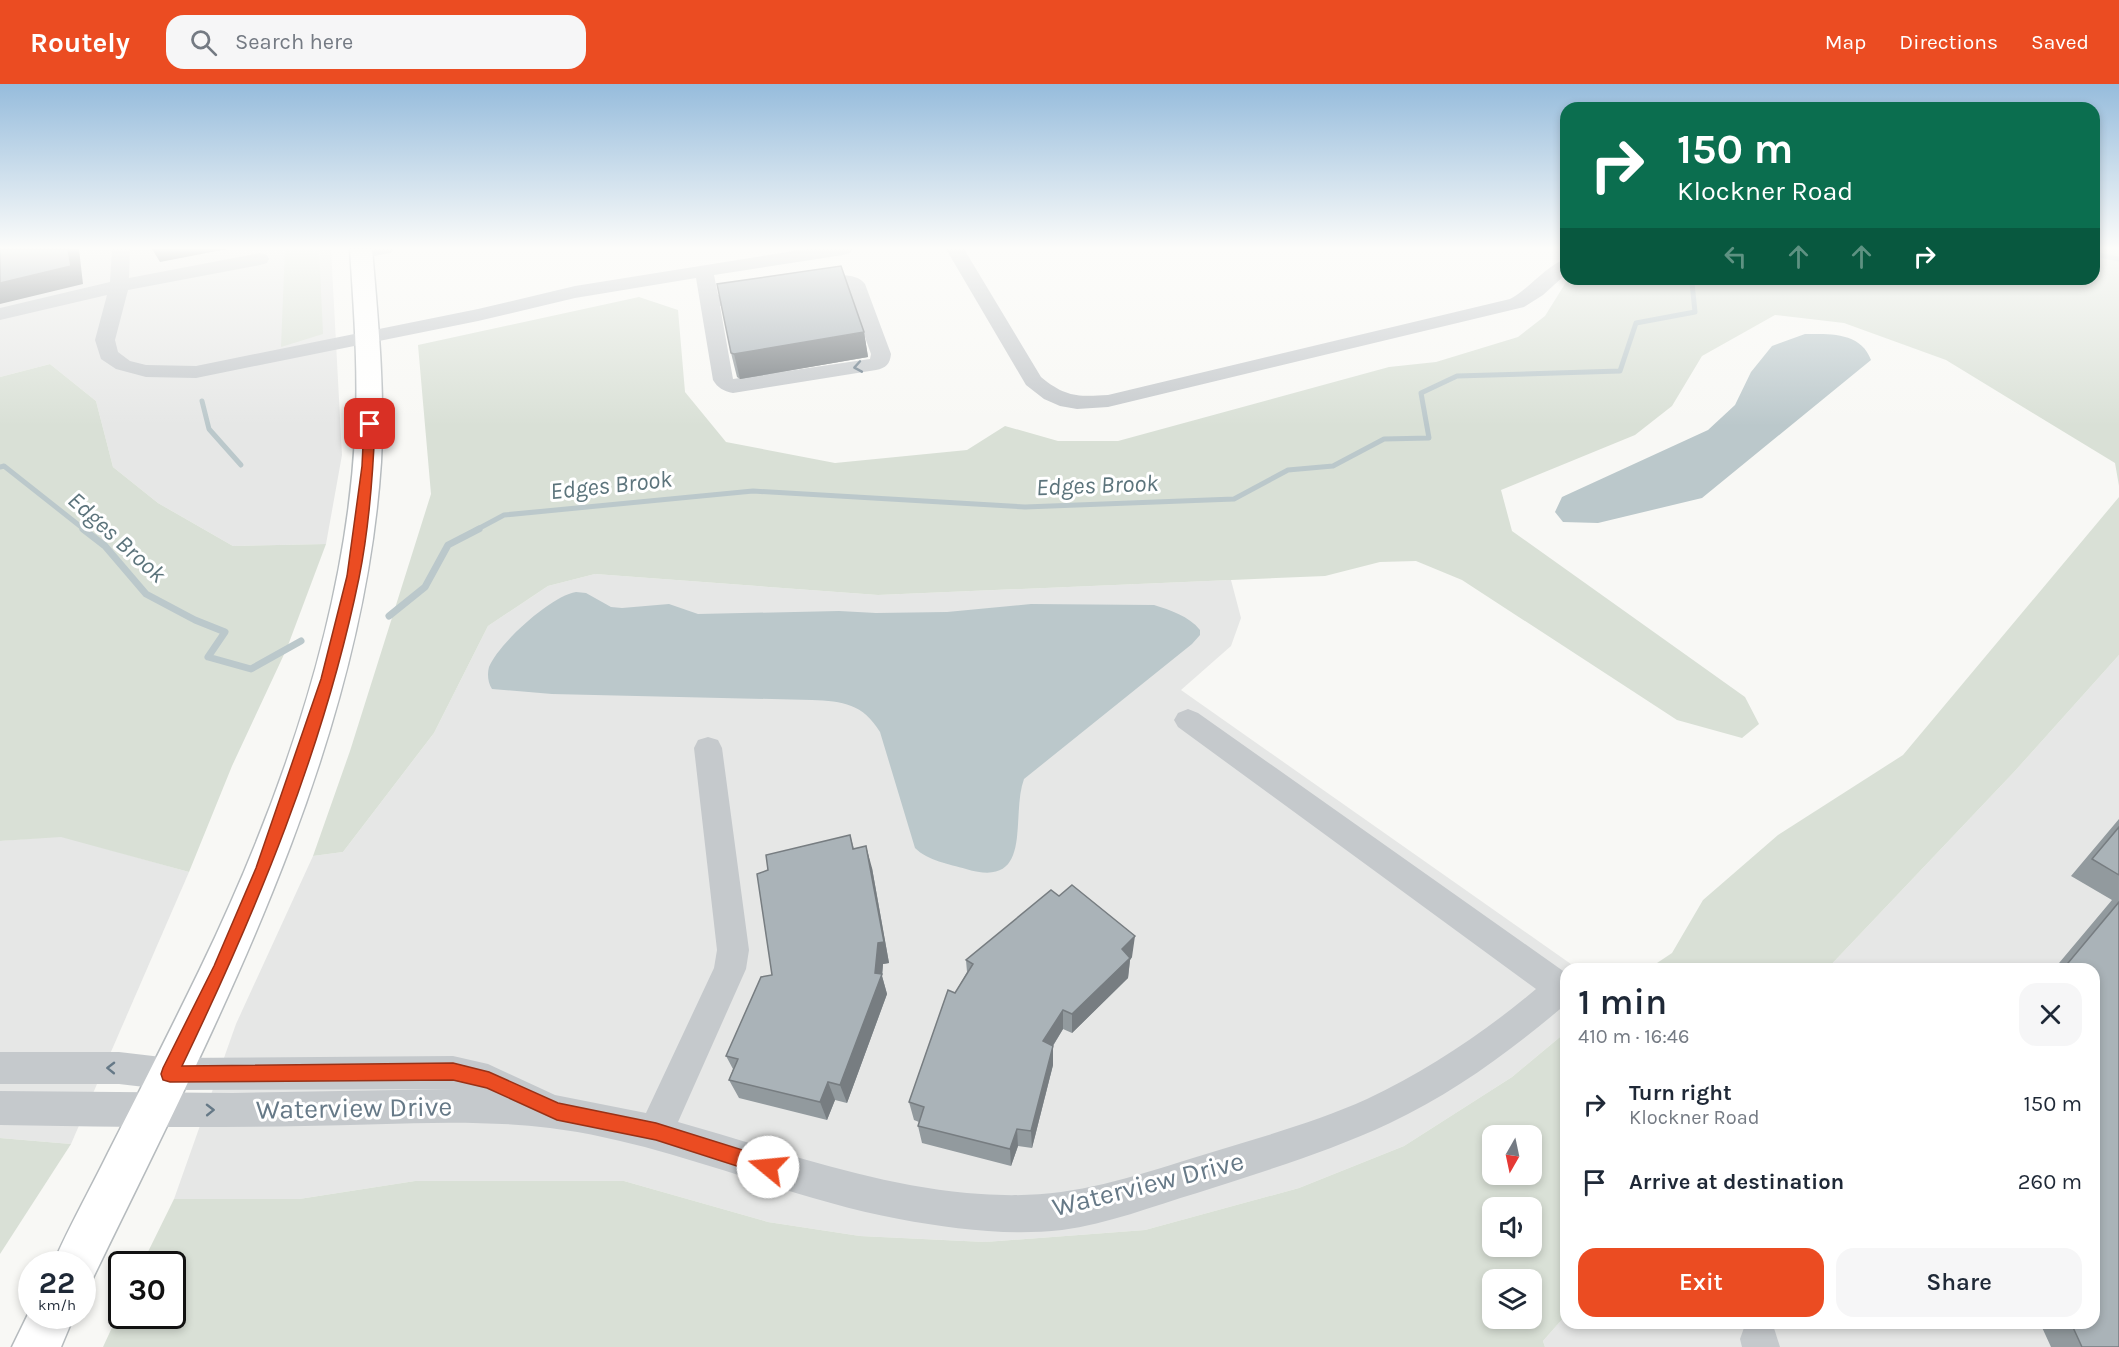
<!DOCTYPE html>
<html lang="en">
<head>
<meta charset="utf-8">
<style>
  :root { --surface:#fff; --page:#f6f6f7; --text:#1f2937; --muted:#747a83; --accent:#eb4c22 }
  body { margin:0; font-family:Karla,sans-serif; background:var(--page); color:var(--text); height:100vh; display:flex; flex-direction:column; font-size:22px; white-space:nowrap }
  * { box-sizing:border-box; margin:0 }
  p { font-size:20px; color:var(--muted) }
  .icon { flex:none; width:33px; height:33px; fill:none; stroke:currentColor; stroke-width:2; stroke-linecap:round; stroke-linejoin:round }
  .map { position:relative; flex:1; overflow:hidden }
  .panel { position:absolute; left:1560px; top:879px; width:540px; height:366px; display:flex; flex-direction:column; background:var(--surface); border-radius:18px; box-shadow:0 3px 9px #0003 }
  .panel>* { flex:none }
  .banner { position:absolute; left:1560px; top:18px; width:540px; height:183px; border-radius:18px; box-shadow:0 3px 9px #0003; background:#0b6e4f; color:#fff; overflow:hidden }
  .needle { width:39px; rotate:189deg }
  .fabs { position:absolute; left:1482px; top:1041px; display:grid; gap:12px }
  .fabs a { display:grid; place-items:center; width:60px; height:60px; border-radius:12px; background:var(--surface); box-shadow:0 3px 9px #0003; font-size:30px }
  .speed { position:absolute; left:18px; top:1167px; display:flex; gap:12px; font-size:30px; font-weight:700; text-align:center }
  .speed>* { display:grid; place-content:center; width:78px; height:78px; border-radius:50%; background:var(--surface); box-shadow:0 3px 9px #0003; line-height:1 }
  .speed small { font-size:15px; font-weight:400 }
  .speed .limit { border:3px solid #111; border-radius:9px; background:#fff; color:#111 }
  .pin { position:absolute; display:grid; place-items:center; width:51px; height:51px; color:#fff; margin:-26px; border-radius:12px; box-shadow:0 3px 9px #0006 }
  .me { position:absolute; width:66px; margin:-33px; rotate:287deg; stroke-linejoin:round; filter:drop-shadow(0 0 4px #0008) }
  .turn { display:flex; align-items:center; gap:21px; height:126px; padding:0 18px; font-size:27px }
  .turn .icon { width:78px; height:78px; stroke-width:2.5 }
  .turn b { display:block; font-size:42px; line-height:51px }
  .lanes { display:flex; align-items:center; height:57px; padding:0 18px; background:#0003; justify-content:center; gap:30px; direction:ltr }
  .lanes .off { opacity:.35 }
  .round { display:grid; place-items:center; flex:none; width:63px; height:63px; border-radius:18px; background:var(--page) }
  .overview { display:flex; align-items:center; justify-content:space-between; height:102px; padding:0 18px }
  h1 { font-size:36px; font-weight:600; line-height:45px }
  .cta { display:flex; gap:12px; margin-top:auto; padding:12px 18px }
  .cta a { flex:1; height:69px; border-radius:18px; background:var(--accent); color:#fff; font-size:24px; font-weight:600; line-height:69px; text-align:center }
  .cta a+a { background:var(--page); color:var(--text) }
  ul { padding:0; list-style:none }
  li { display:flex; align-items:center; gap:18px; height:78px; padding:0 18px }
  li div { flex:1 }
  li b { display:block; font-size:22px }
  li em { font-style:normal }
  header { display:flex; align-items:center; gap:36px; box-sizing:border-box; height:84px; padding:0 30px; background:var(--accent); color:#fff }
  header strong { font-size:28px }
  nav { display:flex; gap:33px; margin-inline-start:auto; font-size:21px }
  .search { width:420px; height:54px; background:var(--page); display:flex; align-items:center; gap:15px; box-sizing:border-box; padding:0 21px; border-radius:18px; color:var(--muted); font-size:22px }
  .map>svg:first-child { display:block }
  .built { fill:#e6e7e6 }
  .green { fill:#d9e0d6; fill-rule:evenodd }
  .water { fill:#bbc8cb }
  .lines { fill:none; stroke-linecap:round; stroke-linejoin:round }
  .stream-far1 { stroke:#bbc8cb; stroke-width:5 }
  .stream { stroke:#bbc8cb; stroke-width:7 }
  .major-casing { stroke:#b6bbbe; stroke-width:3 }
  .minor { fill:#c5c9cc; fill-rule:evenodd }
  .major { fill:#fff; fill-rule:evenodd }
  .wall { fill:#929a9e }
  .shaded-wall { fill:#777d81 }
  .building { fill:#aab3b8; stroke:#777d81; stroke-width:1.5 }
  .oneway { stroke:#667987 }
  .route { fill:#eb4c22; stroke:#993116; stroke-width:1.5 }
  .labels { text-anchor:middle; stroke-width:6; stroke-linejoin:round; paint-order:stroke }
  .water-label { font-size:24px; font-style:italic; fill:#5c747c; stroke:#fff }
  .near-street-label { font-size:27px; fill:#667987; stroke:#fff }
</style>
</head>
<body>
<header>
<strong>Routely</strong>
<div class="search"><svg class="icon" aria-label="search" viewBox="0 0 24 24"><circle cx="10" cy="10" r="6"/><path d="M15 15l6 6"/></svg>Search here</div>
<nav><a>Map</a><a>Directions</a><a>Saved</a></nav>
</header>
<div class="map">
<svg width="2119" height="1263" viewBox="0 0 2119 1263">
  <rect width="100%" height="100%" fill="#f8f8f5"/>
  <g class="built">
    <polygon points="0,165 331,165 342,371 326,460 233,462 158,419 113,383 96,317 50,280 0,293"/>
    <polygon points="595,490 878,511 1231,496 1241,534 1231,562 1181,606 1578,885 1566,885 1566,948 1512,993 1404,1062 1299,1104 1145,1146 985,1158 860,1152 768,1138 624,1097 415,1097 299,1115 174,1115 236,940 313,772 343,768 434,649 488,542 548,502"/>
    <polygon points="2119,571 2119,1263 1545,1263 1543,1257 1566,1231 1566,1239 2094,1239 2094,885 1827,885 2014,688"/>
    <polygon points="61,752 189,788 71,1060 0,1054 0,757"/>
  </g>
  <g class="green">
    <polygon points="285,165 319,165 323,250 281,263"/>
    <polygon points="2094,165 2119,165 2119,402 2115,379 1946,276 1844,239 1775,231 1702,272 1672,322 1635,351 1501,406 1512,447 1745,613 1759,640 1742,654 1677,636 1462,496 1416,477 1380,478 1325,492 878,511 595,490 548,502 488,542 434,649 343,768 313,772 350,667 431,410 418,261 639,213 678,226 685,308 726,358 835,379 967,366 1005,342 1058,357 1118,357 1389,283 1436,278 1518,253 1545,232 1568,195 2094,195"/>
    <polygon points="50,280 96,317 113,383 158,419 233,462 326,460 287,564 232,682 189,788 61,753 0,757 0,293"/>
    <polygon points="2119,413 2119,571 2014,688 1827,885 1648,885 1672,869 1703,816 1778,751 1903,671"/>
    <path d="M1566,948v283l-23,26 2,6h-1442l18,-39 1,8h50v-52h-30l32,-65h125l116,-18h209l144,41 92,14 125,6 160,-12 154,-42 105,-42 108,-69zM1492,1052h40v38h-40zM1492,1124h40v38h-40zM1492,1196h40v38h-40z"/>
    <polygon points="0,1054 71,1060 0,1170"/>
  </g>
  <g class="water">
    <path d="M1805,250c25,0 56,-2 66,26l-169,138 -104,25 -35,-1 -8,-10 7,-15 146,-67 27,-25 16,-33 21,-26z"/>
    <path d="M576,508l10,1 25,14 11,1 47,-4 29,10 141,-3 37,2 71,-1 84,-8 123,1c16,5 35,11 46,25v5l-8,9 -168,135c-14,38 11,111 -58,90 -17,-5 -38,-8 -51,-21l-35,-116c-17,-28 -37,-31 -68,-32l-260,-6 -60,-5c-4,-6 -5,-15 -3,-22 10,-24 62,-71 87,-75z"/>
  </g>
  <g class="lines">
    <g class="stream-far1">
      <polyline points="2094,170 2119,175"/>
      <polyline points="202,317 209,345 241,381"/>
      <polyline points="0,383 4,382 85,446"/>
      <polyline points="476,446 504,431 753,407 1025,423 1234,415 1288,386 1333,382 1384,355 1429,354 1421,309 1457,292 1620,287 1636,239 1695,228 1692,199 1709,195"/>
    </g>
    <g class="stream">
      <polyline points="83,445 105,462 146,510 195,536 225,548 208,573 251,585 301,557"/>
      <polyline points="389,532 425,503 448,461 479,445"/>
    </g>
    <g class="major-casing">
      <g id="major">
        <path d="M350,165h22c6,71 13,142 9,213 -19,289 -165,562 -289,818l-10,4v-20h-29c16,-38 37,-74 55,-111 31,-61 62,-122 92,-184 78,-162 145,-350 155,-531 4,-63 -1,-126 -5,-189z"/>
        <polygon points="32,1222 32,1232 74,1232 61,1263 12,1263"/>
      </g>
    </g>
    <g class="minor">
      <path d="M112,165h18l-1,29 131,-25 7,2 2,4 -2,4 -7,2 -132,25 -13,50 3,12 12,9 16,4 50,1 282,-57 97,-23 231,-37h46l-2,4 -7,2 -129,20 4,20 39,-6 7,2 3,4 -3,4 -44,7 13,73 137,-20 1,-5 -24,-67 -37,5 -7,-2 -3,-4 3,-4c16,-4 50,-14 62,2l26,70c-1,10 -5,14 -15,16l-143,23c-10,-2 -15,-5 -20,-13l-17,-102 -121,20 -97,23 -282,57 -50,-1 -30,-8 -15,-10 -6,-19 12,-45 -107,25v-12l110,-26z"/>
      <polygon points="354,165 393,165 391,169 361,174 354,172 352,168"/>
      <path d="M946,165h18l77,128c24,20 37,20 67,18l402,-96c19,-10 38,-35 56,-40v15l-23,21 -19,12 -416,100 -31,2 -17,-3 -16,-7 -18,-14z"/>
      <path d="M1188,625l10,4 368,260v31c-54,46 -112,89 -176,119 -62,29 -128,49 -193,70 -44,13 -89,31 -135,37 -54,6 -110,-1 -163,-11 -118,-22 -229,-76 -349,-91 -82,-10 -164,-3 -246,-2 -101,2 -203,1 -304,-1v-34l233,2 223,-4 -286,1 -51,-6h-119v-32h119l51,6 283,-2 35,8 67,31 91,18 68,-145 3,-18 -23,-202 4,-8 10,-3 10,3 4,8 27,202 -3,19 -68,153c101,28 198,65 303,72 82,6 135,-12 212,-36 58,-18 118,-34 174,-59 61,-29 118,-67 169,-110l-358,-262 -4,-7 4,-7z"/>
      <polygon points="1751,1239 1773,1241 1780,1263 1742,1263 1740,1255 1745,1241"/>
    </g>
    <use href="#major" class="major"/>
  </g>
  <g class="wall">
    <polygon points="864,248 868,273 740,295 737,293 731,269"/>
    <polygon points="2119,735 2119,1263 2051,1263 2040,1239 2094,1239 2094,885 2054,885 2112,816 2071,792"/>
    <polygon points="850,751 854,765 872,784 889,879 883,880 882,892 887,910 847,1019 835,1016 827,1036 739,1014 729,996 733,985 726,972 772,891 768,786"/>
    <polygon points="1132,873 1130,876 1128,894 1072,949 1063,945 1053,962 1053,981 1032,1064 1018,1062 1011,1082 922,1059 918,1042 919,1038 914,1036 909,1018 955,909 967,888 966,876"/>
  </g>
  <g class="shaded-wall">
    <polygon points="68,165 79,165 83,200 0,220 0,199"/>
    <polygon points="152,165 227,165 160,178"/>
    <polygon points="864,248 868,273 740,295 734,270"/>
    <polygon points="866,762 872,784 889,879 883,880 882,892 887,910 847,1019 840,1001 875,889 878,859"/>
    <polygon points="1135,852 1132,873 1130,876 1128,894 1072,949 1072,930 1122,865"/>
    <polygon points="1063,926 1063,945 1044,976 1043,957"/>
    <polygon points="1053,962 1053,981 1032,1064 1031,1047"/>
    <polygon points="828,998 835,1016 827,1036 820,1018"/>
    <polygon points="1017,1045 1018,1062 1011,1082 1010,1065"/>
  </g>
  <g class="building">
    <polygon points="0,165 68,165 71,182 0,199"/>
    <polygon points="841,182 864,248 734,270 731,269 717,200"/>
    <polygon points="2119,743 2119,791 2092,775"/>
    <polygon points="850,751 853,765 866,762 884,858 878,859 875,889 882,890 840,1001 828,998 820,1018 729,996 738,975 726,972 761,893 772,891 757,790 768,786 766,771"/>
    <polygon points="1072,801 1135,852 1122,865 1130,874 1072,930 1063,926 1043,957 1053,962 1031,1047 1017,1045 1010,1065 918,1042 924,1023 909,1018 948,906 955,909 973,880 966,876 1051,806 1059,812"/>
    <polygon points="2119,818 2119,1263 2082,1263 2071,1239 2094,1239 2094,885 2063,885"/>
  </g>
  <defs><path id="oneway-chevron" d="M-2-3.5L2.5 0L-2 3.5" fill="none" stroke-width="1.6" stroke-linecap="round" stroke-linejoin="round" transform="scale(1.5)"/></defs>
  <g class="oneway">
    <use href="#oneway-chevron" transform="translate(858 283) rotate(170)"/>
    <use href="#oneway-chevron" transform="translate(111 984) rotate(-179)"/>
    <use href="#oneway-chevron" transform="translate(210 1026) rotate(-1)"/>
  </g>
  <linearGradient id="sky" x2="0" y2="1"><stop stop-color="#96bcdc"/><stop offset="0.48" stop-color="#fcfcfa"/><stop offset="1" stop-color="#fcfcfa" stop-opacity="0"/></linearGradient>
  <rect width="2119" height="342" fill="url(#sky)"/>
  <path class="route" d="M370,337l5,3c-2,51 -6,105 -16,154 -35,170 -102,332 -177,488l271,-3 36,9 69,31 98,20 112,35 7,3 2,6 -2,6 -7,3 -112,-36 -99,-20 -70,-32 -34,-8 -283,2 -7,-2 -2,-6 2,-6 51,-102 42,-98 65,-189 26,-103 15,-110 2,-42z"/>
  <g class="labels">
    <g class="water-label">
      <text transform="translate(611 401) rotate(-6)" y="8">Edges Brook</text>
      <text transform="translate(1097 401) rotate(-2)" y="8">Edges Brook</text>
      <text transform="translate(117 453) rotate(42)" y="8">Edges Brook</text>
    </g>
    <g class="near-street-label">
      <text transform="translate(354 1024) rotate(-1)" y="9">Waterview Drive</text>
      <text transform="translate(1148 1100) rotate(-14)" y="9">Waterview Drive</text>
    </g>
  </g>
</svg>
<div class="fabs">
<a><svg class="needle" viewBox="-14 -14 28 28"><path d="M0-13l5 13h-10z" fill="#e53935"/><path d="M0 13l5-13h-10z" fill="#747a83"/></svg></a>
<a><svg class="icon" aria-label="sound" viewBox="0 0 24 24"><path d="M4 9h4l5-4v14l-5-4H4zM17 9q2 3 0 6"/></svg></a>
<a><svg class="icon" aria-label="layers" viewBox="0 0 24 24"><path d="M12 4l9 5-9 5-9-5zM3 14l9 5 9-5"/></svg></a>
</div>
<div class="speed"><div>22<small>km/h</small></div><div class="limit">30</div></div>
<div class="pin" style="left:370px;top:340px;background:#d93025"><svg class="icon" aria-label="arrive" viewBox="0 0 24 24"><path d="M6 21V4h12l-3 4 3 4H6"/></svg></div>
<svg class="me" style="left:768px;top:1083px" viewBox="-20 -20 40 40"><circle r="19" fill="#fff"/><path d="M0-13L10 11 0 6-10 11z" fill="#eb4c22"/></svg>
<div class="banner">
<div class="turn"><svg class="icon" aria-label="right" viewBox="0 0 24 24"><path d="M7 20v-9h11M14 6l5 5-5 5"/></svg><div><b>150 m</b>Klockner Road</div></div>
<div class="lanes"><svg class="icon off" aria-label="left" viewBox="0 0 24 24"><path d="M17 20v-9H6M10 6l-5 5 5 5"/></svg><svg class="icon off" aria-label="ahead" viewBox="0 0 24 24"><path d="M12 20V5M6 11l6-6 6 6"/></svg><svg class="icon off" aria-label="ahead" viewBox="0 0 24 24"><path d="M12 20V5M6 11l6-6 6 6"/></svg><svg class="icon" aria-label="right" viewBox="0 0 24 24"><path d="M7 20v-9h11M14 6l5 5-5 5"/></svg></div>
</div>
<section class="panel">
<div class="overview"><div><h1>1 min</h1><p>410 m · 16:46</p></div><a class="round"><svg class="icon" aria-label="close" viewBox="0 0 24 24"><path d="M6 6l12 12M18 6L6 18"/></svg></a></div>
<ul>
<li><svg class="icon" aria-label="right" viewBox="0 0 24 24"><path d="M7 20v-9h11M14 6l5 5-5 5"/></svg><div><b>Turn right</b><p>Klockner Road</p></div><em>150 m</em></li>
<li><svg class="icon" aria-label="arrive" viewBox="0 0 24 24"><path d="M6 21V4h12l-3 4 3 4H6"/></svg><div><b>Arrive at destination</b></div><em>260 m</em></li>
</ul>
<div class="cta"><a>Exit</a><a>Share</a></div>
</section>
</div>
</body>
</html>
